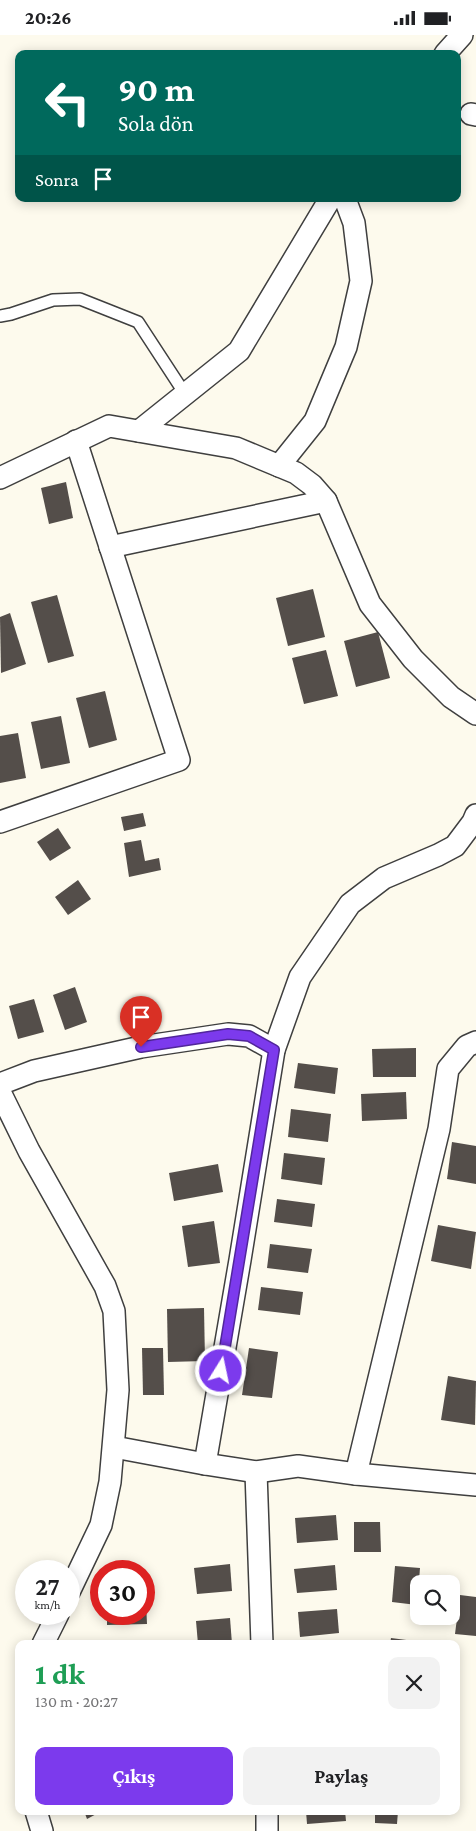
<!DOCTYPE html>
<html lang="tr">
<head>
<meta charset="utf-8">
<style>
  :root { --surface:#fff; --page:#f2f2f2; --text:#202124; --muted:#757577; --accent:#7c3aed }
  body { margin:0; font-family:"Crimson Pro",serif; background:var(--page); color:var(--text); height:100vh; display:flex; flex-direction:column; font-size:19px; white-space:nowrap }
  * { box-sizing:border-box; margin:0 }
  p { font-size:16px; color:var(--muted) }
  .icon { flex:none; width:28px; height:28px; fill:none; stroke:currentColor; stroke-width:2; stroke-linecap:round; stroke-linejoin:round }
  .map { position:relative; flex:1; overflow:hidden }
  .drawer { position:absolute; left:15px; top:1605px; width:445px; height:175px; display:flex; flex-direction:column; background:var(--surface); border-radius:10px; box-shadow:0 2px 12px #0003 }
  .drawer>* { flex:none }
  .top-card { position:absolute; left:15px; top:15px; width:446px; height:152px; border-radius:10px; box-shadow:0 2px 12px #0003; background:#00695c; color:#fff; overflow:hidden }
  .tools { position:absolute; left:410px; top:1540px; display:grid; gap:10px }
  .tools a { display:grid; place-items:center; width:50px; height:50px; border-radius:10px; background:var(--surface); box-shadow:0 2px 12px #0003; font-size:25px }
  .speed { position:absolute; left:15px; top:1525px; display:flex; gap:10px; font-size:25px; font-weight:700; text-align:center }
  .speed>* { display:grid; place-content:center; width:65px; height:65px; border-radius:50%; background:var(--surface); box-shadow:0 2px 12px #0003; line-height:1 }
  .speed small { font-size:12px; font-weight:400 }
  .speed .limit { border:8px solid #d22; background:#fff; color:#111 }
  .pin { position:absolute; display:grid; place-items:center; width:42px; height:42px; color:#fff; margin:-51px -21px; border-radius:50% 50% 50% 0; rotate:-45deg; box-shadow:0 0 5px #0007 }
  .pin .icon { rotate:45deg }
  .me { position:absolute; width:55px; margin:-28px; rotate:10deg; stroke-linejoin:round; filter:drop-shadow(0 0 4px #0008) }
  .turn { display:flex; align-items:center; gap:18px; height:105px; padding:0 20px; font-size:22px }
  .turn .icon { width:65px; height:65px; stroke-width:2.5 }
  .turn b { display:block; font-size:35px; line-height:42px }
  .then { display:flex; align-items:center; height:48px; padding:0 20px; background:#0003; gap:10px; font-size:19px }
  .round { display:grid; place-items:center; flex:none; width:52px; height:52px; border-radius:10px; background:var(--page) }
  .headline { display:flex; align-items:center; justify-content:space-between; height:85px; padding:0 20px }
  h1 { font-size:30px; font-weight:700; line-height:38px; color:#1e9e55 }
  .action { display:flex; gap:10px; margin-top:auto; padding:10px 20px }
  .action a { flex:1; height:58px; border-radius:10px; background:var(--accent); color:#fff; font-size:20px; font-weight:700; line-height:58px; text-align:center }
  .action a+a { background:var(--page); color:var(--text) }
  .status { display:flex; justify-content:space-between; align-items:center; height:35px; padding:0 25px; background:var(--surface); direction:ltr }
  .status svg { height:14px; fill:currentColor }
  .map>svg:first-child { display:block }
  .building { fill:#544e4a }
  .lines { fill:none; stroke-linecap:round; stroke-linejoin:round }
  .service-casing { stroke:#3f3f3f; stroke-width:14 }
  .minor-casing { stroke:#3f3f3f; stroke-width:24 }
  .service { stroke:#fff; stroke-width:11 }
  .minor { stroke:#fff; stroke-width:21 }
  .route-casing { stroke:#51269a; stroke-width:12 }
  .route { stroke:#7c3aed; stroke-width:9 }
</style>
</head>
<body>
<div class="status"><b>20:26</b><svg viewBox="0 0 49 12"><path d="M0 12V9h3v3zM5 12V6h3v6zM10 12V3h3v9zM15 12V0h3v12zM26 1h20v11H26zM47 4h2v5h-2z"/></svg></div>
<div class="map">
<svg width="476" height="1796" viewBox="0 0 476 1796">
  <rect width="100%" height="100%" fill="#fdfaed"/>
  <g class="building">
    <polygon points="66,447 73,483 49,489 41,453"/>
    <polygon points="313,554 325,602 288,611 276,563"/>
    <polygon points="57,560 74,621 48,628 31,567"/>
    <polygon points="10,578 26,629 1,638 0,582"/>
    <polygon points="378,597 390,643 356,652 344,606"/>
    <polygon points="326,615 338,661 304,669 292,623"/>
    <polygon points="105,656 117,705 89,713 76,663"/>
    <polygon points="61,681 70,728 41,734 31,687"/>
    <polygon points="18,698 26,743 0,748 0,701"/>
    <polygon points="143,778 146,791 124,796 121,782"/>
    <polygon points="58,793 71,813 50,826 37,807"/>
    <polygon points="141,805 145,826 159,823 161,835 129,842 124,808"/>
    <polygon points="78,845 91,864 68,880 55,862"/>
    <polygon points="75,952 87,987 65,995 53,960"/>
    <polygon points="34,964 44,997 18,1004 9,971"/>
    <polygon points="416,1013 416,1042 373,1042 372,1014"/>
    <polygon points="298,1028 338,1033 335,1059 294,1053"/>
    <polygon points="406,1057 407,1084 362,1086 361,1059"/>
    <polygon points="291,1074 331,1079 328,1107 288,1102"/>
    <polygon points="452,1107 476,1111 476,1149 447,1144"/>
    <polygon points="284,1118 325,1123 322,1150 281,1144"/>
    <polygon points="218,1129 223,1157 174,1166 169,1138"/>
    <polygon points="277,1164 315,1169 312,1192 274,1187"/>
    <polygon points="214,1186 220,1228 188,1232 182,1191"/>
    <polygon points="438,1190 476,1197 471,1234 431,1226"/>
    <polygon points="270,1209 312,1214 308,1238 267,1233"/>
    <polygon points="261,1252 303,1257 300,1280 258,1275"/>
    <polygon points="204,1273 205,1326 168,1327 167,1274"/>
    <polygon points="142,1313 163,1313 164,1360 143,1360"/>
    <polygon points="249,1313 278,1317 272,1363 242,1360"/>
    <polygon points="448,1341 476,1346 475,1390 441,1385"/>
    <polygon points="336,1480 338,1505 297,1508 295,1483"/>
    <polygon points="354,1487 380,1487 381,1517 354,1517"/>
    <polygon points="230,1529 232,1556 197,1559 194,1533"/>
    <polygon points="335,1530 337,1555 297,1558 294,1534"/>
    <polygon points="395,1531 420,1533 417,1570 392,1567"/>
    <polygon points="144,1545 145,1545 147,1589 107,1590 107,1579 144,1579"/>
    <polygon points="460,1560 476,1562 476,1601 455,1599"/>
    <polygon points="337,1574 339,1598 300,1602 298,1577"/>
    <polygon points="230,1583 232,1609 198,1609 196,1586"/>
    <polygon points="391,1603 414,1606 414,1609 390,1609"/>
    <polygon points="84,1776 102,1776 87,1784"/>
    <polygon points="306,1776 345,1776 346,1786 307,1789"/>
    <polygon points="375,1776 398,1776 397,1789 375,1788"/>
  </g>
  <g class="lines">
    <g class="service-casing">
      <polyline id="service" points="0,281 11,279 53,265 80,264 138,287 185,359"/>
    </g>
    <g class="minor-casing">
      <g id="minor">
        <polyline points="445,19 462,0"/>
        <polyline points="471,79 476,80"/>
        <polyline points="139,396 239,316 330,164"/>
        <polyline points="279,431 315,386 346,312 361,246 354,188 345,164"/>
        <polyline points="0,443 109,391 236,413 296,438 312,450 326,466 370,569 413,624 451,662 476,679"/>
        <polyline points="110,512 326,466"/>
        <polyline points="0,787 179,725 76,406"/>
        <polyline points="0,1049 34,1036 141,1012 228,999 249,1001 274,1015"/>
        <polyline points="0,1057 29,1116 105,1251 114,1276 118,1355 110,1447 101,1490 69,1557"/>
        <polyline points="114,1412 205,1429 256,1437 298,1431 356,1439 476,1450"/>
        <polyline points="205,1429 240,1225 274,1015 300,942 350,869 384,843 438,820 455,811 473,787 476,780"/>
        <polyline points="256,1437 262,1609"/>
        <polyline points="356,1439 439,1094 448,1034 467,1011 476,1007"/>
        <polyline points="43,1609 58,1579"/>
        <polyline points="36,1776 42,1796"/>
        <polyline points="267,1776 267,1796"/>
      </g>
    </g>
    <use href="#service" class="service"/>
    <use href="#minor" class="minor"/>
  </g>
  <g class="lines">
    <g class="route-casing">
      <polyline id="route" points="141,1012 228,999 249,1001 274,1015 221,1336"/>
    </g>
    <use href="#route" class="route"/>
  </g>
</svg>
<div class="tools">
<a><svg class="icon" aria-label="search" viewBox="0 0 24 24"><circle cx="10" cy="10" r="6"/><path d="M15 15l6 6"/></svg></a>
</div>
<div class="speed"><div>27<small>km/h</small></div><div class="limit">30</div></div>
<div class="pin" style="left:141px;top:1012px;background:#d93025"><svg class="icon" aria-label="arrive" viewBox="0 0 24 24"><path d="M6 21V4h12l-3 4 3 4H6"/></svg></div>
<svg class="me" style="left:221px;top:1336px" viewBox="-20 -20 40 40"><circle r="17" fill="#7c3aed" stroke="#fff" stroke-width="3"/><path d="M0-11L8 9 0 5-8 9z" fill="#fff"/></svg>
<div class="top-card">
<div class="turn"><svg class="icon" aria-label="left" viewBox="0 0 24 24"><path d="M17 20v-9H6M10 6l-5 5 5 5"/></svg><div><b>90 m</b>Sola dön</div></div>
<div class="then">Sonra<svg class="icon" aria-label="arrive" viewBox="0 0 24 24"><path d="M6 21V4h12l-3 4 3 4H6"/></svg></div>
</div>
<section class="drawer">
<div class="headline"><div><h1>1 dk</h1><p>130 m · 20:27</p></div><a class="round"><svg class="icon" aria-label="close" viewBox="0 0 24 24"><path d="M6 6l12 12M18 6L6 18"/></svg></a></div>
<div class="action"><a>Çıkış</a><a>Paylaş</a></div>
</section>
</div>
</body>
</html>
